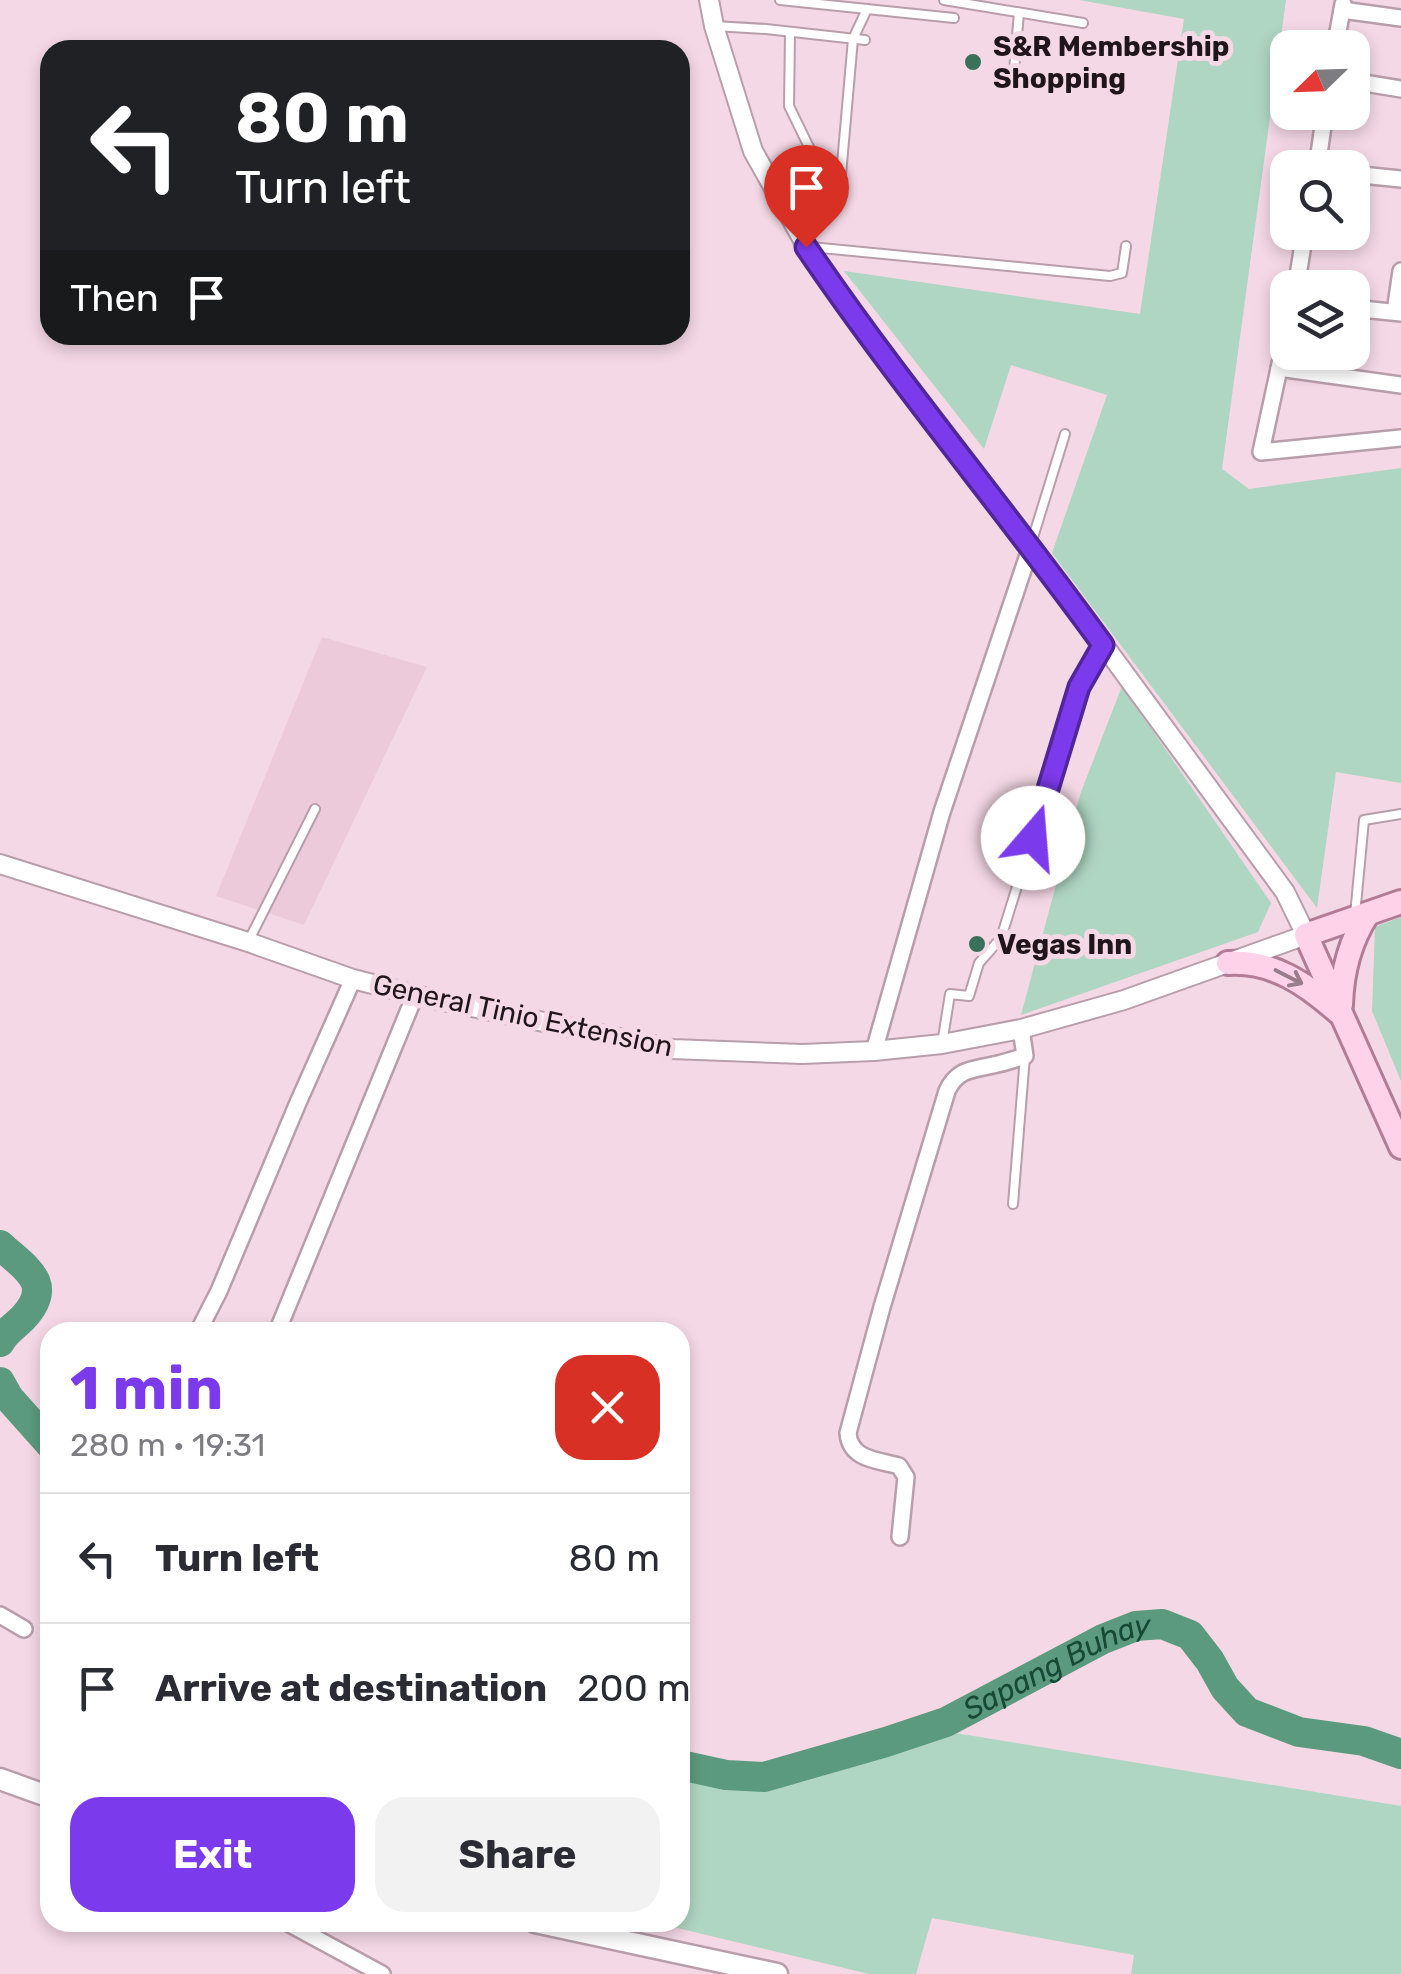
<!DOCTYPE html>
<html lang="en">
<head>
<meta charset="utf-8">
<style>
  :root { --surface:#fff; --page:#f2f2f3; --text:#2b2b33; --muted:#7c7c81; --line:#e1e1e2; --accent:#7c3aed }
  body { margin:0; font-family:Rubik,sans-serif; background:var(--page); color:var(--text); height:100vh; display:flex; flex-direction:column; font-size:38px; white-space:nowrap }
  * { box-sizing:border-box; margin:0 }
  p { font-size:32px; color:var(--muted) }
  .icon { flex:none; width:55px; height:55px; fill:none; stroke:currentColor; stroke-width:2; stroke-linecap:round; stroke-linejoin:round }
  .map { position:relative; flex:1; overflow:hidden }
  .details { position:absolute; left:40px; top:1322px; width:650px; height:610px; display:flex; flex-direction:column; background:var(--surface); border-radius:30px; box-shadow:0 5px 15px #0003 }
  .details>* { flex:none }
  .top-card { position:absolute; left:40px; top:40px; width:650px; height:305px; border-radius:30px; box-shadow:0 5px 15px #0003; background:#202124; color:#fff; overflow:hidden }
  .needle { width:65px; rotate:247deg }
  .buttons { position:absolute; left:1270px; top:30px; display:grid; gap:20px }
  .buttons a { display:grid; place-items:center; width:100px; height:100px; border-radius:20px; background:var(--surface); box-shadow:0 5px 15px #0003; font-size:50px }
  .pin { position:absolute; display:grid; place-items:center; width:85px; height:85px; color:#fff; margin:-102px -42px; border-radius:50% 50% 50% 0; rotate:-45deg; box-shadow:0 0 10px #0007 }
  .pin .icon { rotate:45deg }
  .me { position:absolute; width:110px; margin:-55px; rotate:18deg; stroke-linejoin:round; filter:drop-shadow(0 0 8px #0008) }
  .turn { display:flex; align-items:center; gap:35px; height:210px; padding:0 30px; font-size:45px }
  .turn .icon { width:130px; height:130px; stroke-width:2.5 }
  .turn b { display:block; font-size:70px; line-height:85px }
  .then { display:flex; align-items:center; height:95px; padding:0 30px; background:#0003; gap:20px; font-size:38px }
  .round { display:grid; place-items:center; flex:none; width:105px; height:105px; border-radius:30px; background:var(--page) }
  .head { display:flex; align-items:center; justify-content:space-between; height:170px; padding:0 30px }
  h1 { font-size:60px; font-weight:700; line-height:75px; color:var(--accent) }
  .button { display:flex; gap:20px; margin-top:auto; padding:20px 30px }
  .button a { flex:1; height:115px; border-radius:30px; background:var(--accent); color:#fff; font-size:40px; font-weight:700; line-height:115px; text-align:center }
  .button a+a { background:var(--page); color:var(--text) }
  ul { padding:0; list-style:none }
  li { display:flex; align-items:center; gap:30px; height:130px; padding:0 30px; border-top:2px solid var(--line) }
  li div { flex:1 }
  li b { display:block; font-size:38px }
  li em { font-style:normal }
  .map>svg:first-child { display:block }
  .built { fill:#edcada }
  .green { fill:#afd6c3 }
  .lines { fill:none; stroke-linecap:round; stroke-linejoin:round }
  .river { stroke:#5c9a7f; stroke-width:30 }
  .service-casing { stroke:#b89eab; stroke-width:12 }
  .minor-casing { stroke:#b89eab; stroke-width:20 }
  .tertiary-casing { stroke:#b89eab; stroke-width:22 }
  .secondary-casing { stroke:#b89eab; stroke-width:25 }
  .primary-casing { stroke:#b07c96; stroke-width:28 }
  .service { stroke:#fff; stroke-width:8 }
  .minor { stroke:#fff; stroke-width:15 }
  .tertiary { stroke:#fff; stroke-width:18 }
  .secondary { stroke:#fff; stroke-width:20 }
  .primary { stroke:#fed2e8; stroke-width:22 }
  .oneway { stroke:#9a7d8b }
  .route-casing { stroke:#51269a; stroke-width:25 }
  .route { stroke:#7c3aed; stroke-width:18 }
  .poi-dot { fill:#39715a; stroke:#f4d8e5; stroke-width:4 }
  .labels { text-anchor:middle; stroke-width:10; stroke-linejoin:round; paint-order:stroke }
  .poi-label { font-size:28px; font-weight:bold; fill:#1f151a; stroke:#f4d8e5; text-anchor:start }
  .street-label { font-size:28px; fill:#1f151a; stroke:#f4d8e5 }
  .water-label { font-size:30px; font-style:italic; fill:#164936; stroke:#f4d8e5 }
</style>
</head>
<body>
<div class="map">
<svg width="1401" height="1974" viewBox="0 0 1401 1974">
  <rect width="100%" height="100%" fill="#f4d8e5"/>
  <polygon class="built" points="322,637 427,667 304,925 216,896"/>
  <g class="green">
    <polygon points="1079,0 1286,0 1222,469 1249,489 1401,468 1401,783 1336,772 1317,908 1052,553 1107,395 1011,365 984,449 844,271 1140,314 1184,19"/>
    <polygon points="1122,686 1271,903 1258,932 1021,1015 1081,792"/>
    <polygon points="1401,917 1401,1081 1372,1011 1375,927"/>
    <polygon points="955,1733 1401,1806 1401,1974 1131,1974 1134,1955 932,1918 916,1974 869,1974 673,1927 674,1923 680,1922 680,1904 686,1886 680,1883 680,1778 773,1787"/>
  </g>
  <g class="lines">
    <g class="river">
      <path d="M0,1245c26,24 55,38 23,73 -9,9 -17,13 -23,24"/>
      <polyline points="0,1382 9,1398 50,1444"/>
      <path id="s1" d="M680,1765l46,10 38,2 122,-35 60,-20 157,-83 33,-13 26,-2 28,11 20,26 15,27 22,24 52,20 65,9 37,13"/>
    </g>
    <g class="service-casing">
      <g id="service">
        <polyline points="780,0 954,18"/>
        <polyline points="944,0 1083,23"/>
        <polyline points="714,26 766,29 865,40"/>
        <polyline points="790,33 789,106 823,176 831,180 838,179 841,175 853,39 867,9"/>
        <polyline points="1013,82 1019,13"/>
        <polyline points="811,247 1110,276 1122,273 1126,246"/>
        <polyline points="1031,544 1065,434"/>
        <polyline points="1355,915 1364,820 1401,814"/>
        <polyline points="248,942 315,809"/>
        <polyline points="942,1044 950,994 969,996 979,963 1001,938 1079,687 1103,645"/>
        <polyline points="1013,1204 1025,1056"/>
      </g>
    </g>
    <g class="minor-casing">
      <g id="minor">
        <polyline points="1342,10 1401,18"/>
        <polyline points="1335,48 1343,4"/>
        <polyline points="1352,81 1401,89"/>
        <polyline points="1317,168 1325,112"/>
        <polyline points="1352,174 1401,179"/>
        <polyline points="1296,288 1305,232"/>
        <polyline points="1352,308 1401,313"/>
        <polyline points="1395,312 1401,271"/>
        <polyline points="1288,327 1261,452 1401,438"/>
        <polyline points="1279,368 1401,385"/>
        <polyline points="874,1051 942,812 1031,546"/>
        <polyline points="198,1332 219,1291 297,1105 353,979"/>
        <polyline points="277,1332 415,995"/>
        <path d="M900,1537l6,-60 -7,-11c-21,-6 -49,-6 -51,-33l34,-126 65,-216c10,-22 25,-21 46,-26 11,-2 22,-6 32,-9l-4,-27"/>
        <polyline points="0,1615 24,1629"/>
        <polyline points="286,1922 382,1974"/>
      </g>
    </g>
    <g class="tertiary-casing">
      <polyline id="tertiary" points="0,864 248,942 353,979 415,995 672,1049 802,1054 874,1051 942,1044 1021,1029 1124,1000 1306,935 1285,892 1031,546 847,306 807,247 753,151 714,26 709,0"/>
    </g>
    <g class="secondary-casing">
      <g id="secondary">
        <polyline points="0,1779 50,1797"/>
        <polyline points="535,1922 777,1974"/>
      </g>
    </g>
    <g class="primary-casing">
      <g id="primary">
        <polyline points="1401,902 1306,935 1401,1147"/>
        <path d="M1228,963c44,-3 78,21 110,49"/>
        <path d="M1341,1005c1,-33 8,-62 26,-90"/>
      </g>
    </g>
    <use href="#service" class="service"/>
    <use href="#minor" class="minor"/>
    <use href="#tertiary" class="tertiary"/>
    <use href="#secondary" class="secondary"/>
    <use href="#primary" class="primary"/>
  </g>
  <defs><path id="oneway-shaft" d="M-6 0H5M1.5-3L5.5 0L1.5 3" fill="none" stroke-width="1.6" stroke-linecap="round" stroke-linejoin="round" transform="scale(2.5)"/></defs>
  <use class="oneway" href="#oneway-shaft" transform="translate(1289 977) rotate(27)"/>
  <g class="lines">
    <g class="route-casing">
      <path id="route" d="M806,247c93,137 200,264 297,398l-24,42 -46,151"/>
    </g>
    <use href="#route" class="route"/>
  </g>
  <g class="poi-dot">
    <circle cx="973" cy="62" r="10"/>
    <circle cx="977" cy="944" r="10"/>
  </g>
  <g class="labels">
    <g class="poi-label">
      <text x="993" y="56">S&amp;R Membership<tspan x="993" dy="32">Shopping</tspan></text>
      <text x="997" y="954">Vegas Inn</text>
    </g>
    <g class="street-label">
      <text transform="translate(523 1015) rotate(12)" y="10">General Tinio Extension</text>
    </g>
    <g class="water-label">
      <text dy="10" stroke="none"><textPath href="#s1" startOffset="400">Sapang Buhay</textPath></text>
    </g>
  </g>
</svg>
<div class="buttons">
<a><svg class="needle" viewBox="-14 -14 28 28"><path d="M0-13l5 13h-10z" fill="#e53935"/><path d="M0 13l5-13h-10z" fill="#7c7c81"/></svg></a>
<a><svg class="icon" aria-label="search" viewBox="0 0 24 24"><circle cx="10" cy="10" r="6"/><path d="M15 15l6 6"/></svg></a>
<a><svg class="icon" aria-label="layers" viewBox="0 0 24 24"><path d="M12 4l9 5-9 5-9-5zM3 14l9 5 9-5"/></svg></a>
</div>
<div class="pin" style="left:806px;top:247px;background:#d93025"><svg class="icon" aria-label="arrive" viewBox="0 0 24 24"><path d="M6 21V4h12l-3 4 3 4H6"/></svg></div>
<svg class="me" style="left:1033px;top:838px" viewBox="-20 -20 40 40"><circle r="19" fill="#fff"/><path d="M0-13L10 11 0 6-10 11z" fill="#7c3aed"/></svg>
<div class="top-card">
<div class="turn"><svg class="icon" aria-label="left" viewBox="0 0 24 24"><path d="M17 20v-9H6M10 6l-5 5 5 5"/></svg><div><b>80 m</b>Turn left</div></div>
<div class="then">Then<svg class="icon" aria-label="arrive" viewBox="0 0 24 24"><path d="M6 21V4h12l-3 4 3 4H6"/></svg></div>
</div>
<section class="details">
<div class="head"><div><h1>1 min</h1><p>280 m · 19:31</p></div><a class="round" style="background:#d93025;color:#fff"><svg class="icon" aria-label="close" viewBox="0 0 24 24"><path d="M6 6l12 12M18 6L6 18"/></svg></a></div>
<ul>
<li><svg class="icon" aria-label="left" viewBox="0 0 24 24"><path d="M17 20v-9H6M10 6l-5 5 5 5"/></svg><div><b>Turn left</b></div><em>80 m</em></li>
<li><svg class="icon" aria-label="arrive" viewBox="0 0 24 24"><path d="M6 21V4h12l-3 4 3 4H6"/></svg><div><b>Arrive at destination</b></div><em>200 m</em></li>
</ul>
<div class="button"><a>Exit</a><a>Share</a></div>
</section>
</div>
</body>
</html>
